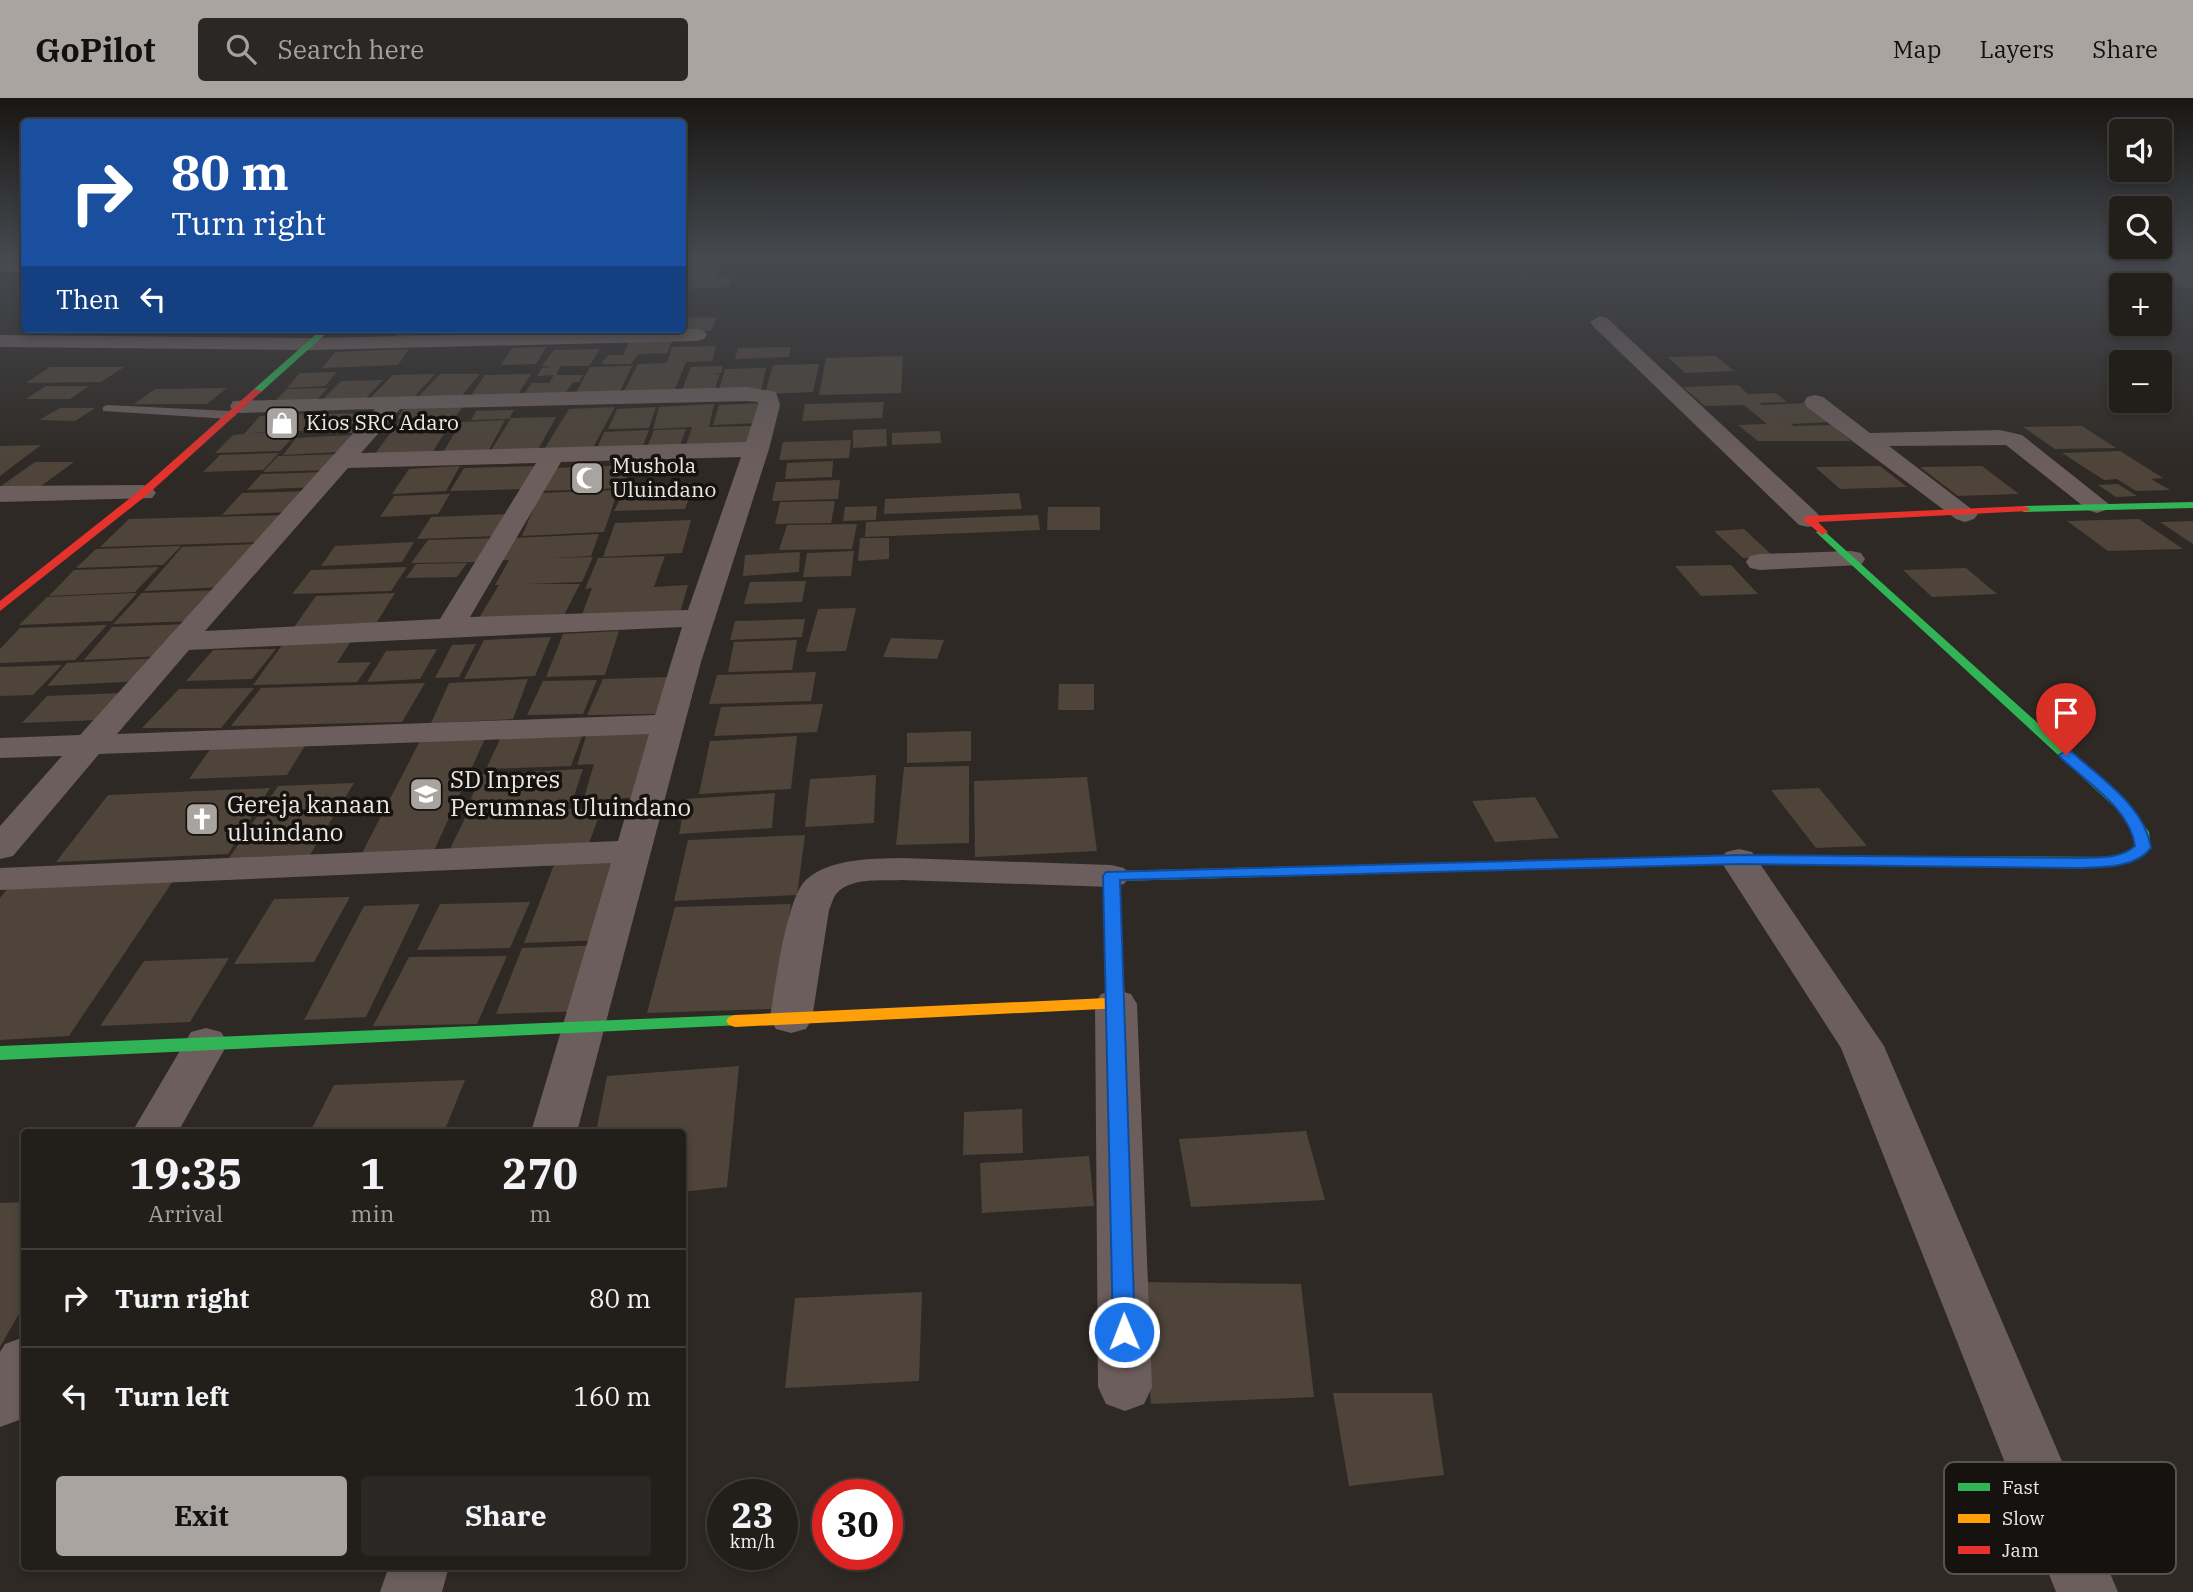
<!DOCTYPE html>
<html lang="en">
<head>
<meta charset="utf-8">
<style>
  :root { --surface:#221f1b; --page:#2a2724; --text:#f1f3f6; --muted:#a2a2a3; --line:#3f3d3a; --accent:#aaa4a0 }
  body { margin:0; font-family:"IBM Plex Serif",serif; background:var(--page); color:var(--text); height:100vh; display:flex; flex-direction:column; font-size:26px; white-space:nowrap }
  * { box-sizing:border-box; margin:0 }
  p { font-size:23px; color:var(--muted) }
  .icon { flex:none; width:38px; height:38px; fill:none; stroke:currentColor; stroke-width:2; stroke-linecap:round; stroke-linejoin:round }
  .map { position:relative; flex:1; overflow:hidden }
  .side { position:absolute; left:21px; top:1031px; width:665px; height:441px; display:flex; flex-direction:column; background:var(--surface); border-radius:7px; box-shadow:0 4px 10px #0003,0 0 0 2px var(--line) }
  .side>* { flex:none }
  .hud { position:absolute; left:21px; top:21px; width:665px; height:214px; border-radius:7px; box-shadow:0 4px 10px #0003,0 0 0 2px var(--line); background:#1a4fa0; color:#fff; overflow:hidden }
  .fabs { position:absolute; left:2109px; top:21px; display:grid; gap:14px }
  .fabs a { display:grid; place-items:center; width:63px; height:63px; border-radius:7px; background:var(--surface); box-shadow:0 4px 10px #0003,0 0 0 2px var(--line); font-size:35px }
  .speed { position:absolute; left:707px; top:1381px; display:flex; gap:14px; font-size:35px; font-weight:700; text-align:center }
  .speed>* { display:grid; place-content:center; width:91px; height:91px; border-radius:50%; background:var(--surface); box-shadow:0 4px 10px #0003,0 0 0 2px var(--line); line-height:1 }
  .speed small { font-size:18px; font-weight:400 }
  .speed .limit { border:10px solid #d22; background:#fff; color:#111 }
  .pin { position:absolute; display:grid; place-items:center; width:60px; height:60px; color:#fff; margin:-72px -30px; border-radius:50% 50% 50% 0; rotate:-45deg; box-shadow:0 0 7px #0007 }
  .pin .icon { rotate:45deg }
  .me { position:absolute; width:77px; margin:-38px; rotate:359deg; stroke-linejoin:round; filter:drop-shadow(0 0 5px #0008) }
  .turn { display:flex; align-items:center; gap:24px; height:147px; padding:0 35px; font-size:32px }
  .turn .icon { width:91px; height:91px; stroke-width:2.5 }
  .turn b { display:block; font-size:49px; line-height:60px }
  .then { display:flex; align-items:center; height:66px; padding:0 35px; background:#0003; gap:14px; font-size:26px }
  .eta { display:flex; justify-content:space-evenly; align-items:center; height:119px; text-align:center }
  .eta b { font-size:42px; font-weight:700; line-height:49px }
  .button { display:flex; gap:14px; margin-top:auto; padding:14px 35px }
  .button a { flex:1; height:80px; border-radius:7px; background:var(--accent); color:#111; font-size:28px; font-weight:700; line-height:80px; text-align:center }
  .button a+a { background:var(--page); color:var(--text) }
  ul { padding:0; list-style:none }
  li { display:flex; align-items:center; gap:21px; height:98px; padding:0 35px; border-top:2px solid var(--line) }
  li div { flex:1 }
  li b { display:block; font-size:26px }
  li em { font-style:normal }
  header { display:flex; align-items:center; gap:42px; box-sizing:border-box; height:98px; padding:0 35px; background:var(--accent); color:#111 }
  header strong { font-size:33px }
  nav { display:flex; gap:38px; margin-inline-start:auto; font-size:24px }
  .search { width:490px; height:63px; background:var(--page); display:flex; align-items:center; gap:18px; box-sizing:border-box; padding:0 24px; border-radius:7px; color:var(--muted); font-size:26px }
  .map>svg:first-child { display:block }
  .building { fill:#4e4439 }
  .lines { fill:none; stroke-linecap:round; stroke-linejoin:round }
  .lane { fill:#6c5e5d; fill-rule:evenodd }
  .street { fill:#6c5e5d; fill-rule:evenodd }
  .fast { fill:#30b455; fill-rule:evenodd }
  .slow { fill:#ff9f0a; fill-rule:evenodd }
  .jam { fill:#e5322d; fill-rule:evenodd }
  .route { fill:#1a73e8; stroke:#114b97; stroke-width:2 }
  .labels { text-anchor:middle; stroke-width:7; stroke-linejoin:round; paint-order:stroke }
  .far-poi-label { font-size:21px; fill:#ede7e2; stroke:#16120f; text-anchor:start }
  .poi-label { font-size:24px; fill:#ede7e2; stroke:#16120f; text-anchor:start }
  .key { fill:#16120f; stroke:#56524e; stroke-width:2 }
  .key-label { font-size:19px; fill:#ede7e2 }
</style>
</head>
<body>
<header>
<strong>GoPilot</strong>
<div class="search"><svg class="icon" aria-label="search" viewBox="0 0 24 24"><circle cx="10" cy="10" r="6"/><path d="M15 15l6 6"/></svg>Search here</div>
<nav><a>Map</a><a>Layers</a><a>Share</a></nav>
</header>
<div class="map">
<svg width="2193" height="1494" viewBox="0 0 2193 1494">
  <rect width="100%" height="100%" fill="#2e2924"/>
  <g class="building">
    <polygon points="682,166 722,166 715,180 732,180 728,189 682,191 682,181 693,181 682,180"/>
    <polygon points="2163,171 2193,173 2193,190 2180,189"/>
    <polygon points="717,219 711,233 638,235 640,231 682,231 682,220"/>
    <polygon points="402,231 481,231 474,239 392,241"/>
    <polygon points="496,231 545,231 539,239 489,239"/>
    <polygon points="672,243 667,255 638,256 631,266 601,266 608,257 623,257 629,244"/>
    <polygon points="716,248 712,263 686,264 673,296 622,297 638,266 667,265 672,249"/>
    <polygon points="546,249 536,266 501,267 512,250"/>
    <polygon points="791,249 789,259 735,261 738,250"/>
    <polygon points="409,251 398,267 322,270 335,254"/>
    <polygon points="600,251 589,268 561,268 556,277 537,278 542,270 551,269 542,268 554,252"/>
    <polygon points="903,258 901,295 819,297 826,260"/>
    <polygon points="1716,258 1734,273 1685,275 1668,259"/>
    <polygon points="819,266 813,294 765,296 773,267"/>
    <polygon points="632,268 618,297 574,298 590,269"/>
    <polygon points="723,268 721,275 709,275 720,276 713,296 680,297 691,269"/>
    <polygon points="50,269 124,269 101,284 26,285"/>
    <polygon points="766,270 761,293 718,295 725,271"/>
    <polygon points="337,274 325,288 287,290 300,275"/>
    <polygon points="435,276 412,301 369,301 393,277"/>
    <polygon points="440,276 480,276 459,301 416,301"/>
    <polygon points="531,276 515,301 468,302 485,277"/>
    <polygon points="554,277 583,277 579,284 573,284 562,300 520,301 532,285 549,285"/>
    <polygon points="383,282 362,304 319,305 341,283"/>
    <polygon points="1738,287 1748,296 1776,295 1787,304 1759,305 1762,307 1804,305 1830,324 1791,326 1794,328 1831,327 1851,343 1758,343 1738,327 1767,326 1744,307 1705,308 1683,289"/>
    <polygon points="46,288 89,288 70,301 26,301"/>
    <polygon points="227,290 207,306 134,306 155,291"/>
    <polygon points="328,290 314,305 272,306 287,291"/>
    <polygon points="884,304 882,320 802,323 805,306"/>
    <polygon points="764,305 760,325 713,327 719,307"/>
    <polygon points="714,306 709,329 752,328 745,351 684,353 692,329 653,331 659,309"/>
    <polygon points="464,307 456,318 397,321 405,309"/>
    <polygon points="615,309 589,357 540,358 569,311"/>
    <polygon points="656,309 649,330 608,331 617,311"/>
    <polygon points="60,310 95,310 75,323 39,322"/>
    <polygon points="514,312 509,321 471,322 476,313"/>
    <polygon points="318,315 304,333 248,335 297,335 280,353 215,355 233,337 244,336 260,318"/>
    <polygon points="377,315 359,335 305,336 325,316"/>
    <polygon points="556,319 535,357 487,359 511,320"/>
    <polygon points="454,320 430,358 372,360 400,322"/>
    <polygon points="505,322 485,359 439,361 461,324"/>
    <polygon points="2082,328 2116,350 2055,351 2023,329"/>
    <polygon points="686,331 678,353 645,354 654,332"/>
    <polygon points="886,331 887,348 853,350 853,332"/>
    <polygon points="649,332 641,353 595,355 604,334"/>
    <polygon points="940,333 941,345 892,347 892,335"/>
    <polygon points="351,337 340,354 283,357 296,340"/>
    <polygon points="851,342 849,360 779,362 783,344"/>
    <polygon points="41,347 0,378 0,348"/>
    <polygon points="2120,353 2163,380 2151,381 2170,392 2136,393 2117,381 2104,382 2062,355"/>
    <polygon points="279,355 263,372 203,374 220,357"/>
    <polygon points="342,356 329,372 263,374 278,358"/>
    <polygon points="833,363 832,379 785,381 787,365"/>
    <polygon points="35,364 74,364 41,388 1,388"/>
    <polygon points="632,367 623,390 541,393 552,370"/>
    <polygon points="460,368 446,393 392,396 409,371"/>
    <polygon points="542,368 529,391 450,393 464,370"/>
    <polygon points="1880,368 1907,389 1840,391 1815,369"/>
    <polygon points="1982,368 2019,396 1958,398 1920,369"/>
    <polygon points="327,374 315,389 247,392 261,376"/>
    <polygon points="840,382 838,401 772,403 776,384"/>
    <polygon points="695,385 685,411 614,413 627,387"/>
    <polygon points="2118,386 2137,398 2116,399 2098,387"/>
    <polygon points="618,392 604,434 522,438 540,395"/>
    <polygon points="308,393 290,414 222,417 242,395"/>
    <polygon points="1019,395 1022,411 884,416 885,401"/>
    <polygon points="450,396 438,416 380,419 394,398"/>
    <polygon points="835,403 831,425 775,426 780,404"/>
    <polygon points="877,408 876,422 843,423 845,409"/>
    <polygon points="1048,409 1100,409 1100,432 1047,432"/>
    <polygon points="511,416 499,438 417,441 431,419"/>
    <polygon points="289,417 265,444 100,449 129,421"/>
    <polygon points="1038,417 1040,432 865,439 866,424"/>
    <polygon points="2139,421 2183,451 2108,453 2067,423"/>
    <polygon points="691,422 682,455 603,459 615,425"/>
    <polygon points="2193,423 2193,446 2160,424"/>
    <polygon points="857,426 852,451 779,452 787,427"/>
    <polygon points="1744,431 1774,459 1743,460 1714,433"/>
    <polygon points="599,436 591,458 550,460 593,459 582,484 529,486 580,486 562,521 477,523 499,487 495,487 509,462 502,462 513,440"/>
    <polygon points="499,440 484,464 411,465 428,442"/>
    <polygon points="860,440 889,440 889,461 858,463"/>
    <polygon points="414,444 402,464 321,468 335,448"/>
    <polygon points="257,446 224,489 144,493 182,449"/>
    <polygon points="181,448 163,467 76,470 96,451"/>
    <polygon points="854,453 851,478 803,479 807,455"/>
    <polygon points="800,454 799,474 743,478 745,457"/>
    <polygon points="665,458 654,489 688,487 679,518 580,522 592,490 585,491 598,460"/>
    <polygon points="467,465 457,479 406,480 416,466"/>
    <polygon points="1731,467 1758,496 1701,498 1675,468"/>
    <polygon points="159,469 135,494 49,498 74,472"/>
    <polygon points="407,469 391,493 292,496 311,472"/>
    <polygon points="1966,470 1997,496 1932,499 1903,472"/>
    <polygon points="806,483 802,504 744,506 750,484"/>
    <polygon points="221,492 195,523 113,526 142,495"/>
    <polygon points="137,495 112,523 19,527 47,499"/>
    <polygon points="395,495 374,529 292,532 316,498"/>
    <polygon points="856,510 846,553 806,554 818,511"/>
    <polygon points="805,521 802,539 730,542 735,523"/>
    <polygon points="188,526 163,558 84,562 112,529"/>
    <polygon points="107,527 75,562 0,565 0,551 20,530"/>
    <polygon points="619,533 605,577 546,579 563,536"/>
    <polygon points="551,539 535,578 464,581 484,542"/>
    <polygon points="353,540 337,565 371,564 357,584 253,587 285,543"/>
    <polygon points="891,540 944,542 937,561 883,559"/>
    <polygon points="797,542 792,572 728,574 734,544"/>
    <polygon points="476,546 459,579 435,580 452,547"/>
    <polygon points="276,551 252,581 186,583 213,552"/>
    <polygon points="437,551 420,581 367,584 386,553"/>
    <polygon points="160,560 141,583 47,588 67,565"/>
    <polygon points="62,567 33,597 0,598 0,569"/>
    <polygon points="816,574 811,603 709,606 717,577"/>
    <polygon points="668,579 655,616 587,617 603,581"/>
    <polygon points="528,581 513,621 431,625 449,585"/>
    <polygon points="597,582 583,616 527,617 543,583"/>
    <polygon points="425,585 402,624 231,628 261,590"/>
    <polygon points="1059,586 1094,586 1094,612 1058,612"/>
    <polygon points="254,590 221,630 142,630 179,591"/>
    <polygon points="123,595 100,622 22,625 47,598"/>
    <polygon points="823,606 817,634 714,638 721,609"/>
    <polygon points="660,631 641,699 583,703 594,666 577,667 587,635"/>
    <polygon points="971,633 971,663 907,665 907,635"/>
    <polygon points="488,634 433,755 360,759 423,637"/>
    <polygon points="583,636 571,668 486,671 501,639"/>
    <polygon points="797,638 791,691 699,696 710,643"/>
    <polygon points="306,646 287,677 189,681 211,650"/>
    <polygon points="969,668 969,745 896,747 904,669"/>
    <polygon points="583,671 572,704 467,709 482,676"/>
    <polygon points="876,677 874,725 805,729 810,681"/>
    <polygon points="1087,679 1097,753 975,759 974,683"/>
    <polygon points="354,685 308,760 227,763 278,688"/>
    <polygon points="270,690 228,756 56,764 108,697"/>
    <polygon points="1819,690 1867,748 1816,750 1771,692"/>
    <polygon points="775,695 772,730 679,736 686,701"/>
    <polygon points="1535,699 1559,740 1495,744 1472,703"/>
    <polygon points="602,710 588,748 449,753 468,714"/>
    <polygon points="805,737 797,797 674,803 688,742"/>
    <polygon points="632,761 605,842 524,845 555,764"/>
    <polygon points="173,783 69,938 0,942 0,800 8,790"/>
    <polygon points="350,799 314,864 234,866 274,801"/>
    <polygon points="530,804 510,850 417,852 440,806"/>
    <polygon points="420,806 366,919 304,922 364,808"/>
    <polygon points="791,806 773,911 647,915 675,809"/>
    <polygon points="606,847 585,913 496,916 522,850"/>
    <polygon points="507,858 477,926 373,928 409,859"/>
    <polygon points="229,860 190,924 100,928 144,863"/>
    <polygon points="739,968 727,1089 682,1094 682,1034 596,1034 607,978"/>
    <polygon points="465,982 444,1034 310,1034 334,987"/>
    <polygon points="1022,1011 1023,1055 963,1057 964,1014"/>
    <polygon points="1306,1033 1325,1102 1191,1109 1179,1041"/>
    <polygon points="1089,1058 1094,1108 982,1115 980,1065"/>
    <polygon points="24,1104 24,1207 0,1249 0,1105"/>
    <polygon points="1141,1184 1301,1186 1314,1299 1151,1306"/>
    <polygon points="922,1194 919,1283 785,1290 795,1200"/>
    <polygon points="1333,1295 1432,1295 1444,1377 1349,1388"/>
  </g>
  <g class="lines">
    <polygon class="lane" points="107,307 230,313 236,317 230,321 103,313 103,309"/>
    <g class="street">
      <rect x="0" y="164" width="24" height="10"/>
      <polygon points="1600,218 1607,220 1817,415 1821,421 1817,427 1808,429 1799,427 1593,228 1590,224"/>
      <polygon points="606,231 626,231 624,234 697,231 704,233 707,237 704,241 697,243 311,252 0,249 0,237 311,240 604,234"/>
      <path d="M747,289l29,5 4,13 -11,44 -68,213 -124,470h-46l80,-269 -611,27v-22l618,-27 31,-107 -550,20 -86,102 -13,3v-33l62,-70 -62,2v-20l80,-3 295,-326 -134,4 -8,-2 -3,-5 3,-5zM747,303l11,1v3l-12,37 -385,11 39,-44zM741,359l-53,153 -218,7 91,-155zM536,365l-96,156 -235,12 143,-163zM682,529l-27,88 -538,19 72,-84z"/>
      <polygon points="1815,297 1823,299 1870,335 2000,332 2022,337 2110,407 2106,412 2097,415 2088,412 2006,347 1889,348 1978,416 1974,421 1965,424 1956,421 1807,309 1804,304 1807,299"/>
      <polygon points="143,387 152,390 156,395 152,400 0,404 0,388"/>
      <polygon points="1851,453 1861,455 1865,461 1861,467 1760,472 1750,470 1746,464 1750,458 1760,456"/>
      <polygon points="1739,751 1752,754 1884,948 2118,1494 2056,1494 1841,950 1720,762 1726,754"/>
      <path d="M901,760l210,7 13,3 6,8 -6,8 -13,3 -210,-7c-19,1 -51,-3 -65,14 -3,4 -5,12 -7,16l-17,109 -6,10 -15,4 -15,-4 -6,-10c5,-30 16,-123 37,-140 25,-21 64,-20 94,-21z"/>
      <polygon points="1116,892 1131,896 1137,906 1152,1289 1144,1306 1125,1313 1106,1306 1098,1289 1095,906 1101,896"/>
      <polygon points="206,930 221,934 228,945 178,1034 132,1034 191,934"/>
      <polygon points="24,1239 24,1313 19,1322 0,1329 0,1254 5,1246"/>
      <polygon points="389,1468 449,1468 442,1494 380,1494"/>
    </g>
    <g class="fast">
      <polygon points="322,231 331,231 260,295 254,295 254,291"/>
      <polygon points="2193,404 2193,410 2024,414 2018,411 2024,408"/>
      <path d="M1822,431l308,277 19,26 2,16c-11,12 -25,15 -40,19l-181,-3 -2,-3 8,-5 174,1 18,-5 7,-5 -2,-15 -13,-20 -302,-278 -2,-2z"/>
      <polygon points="1718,758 1726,763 1724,766 1119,783 1120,809 1112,814 1104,809 1103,778 1111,773"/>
      <polygon points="735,917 741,919 744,923 741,927 0,962 0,948"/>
    </g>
    <polygon class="slow" points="1112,804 1120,809 1125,906 1122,910 735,929 729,927 726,923 729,919 735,917 1107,900 1104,809"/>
    <g class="jam">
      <polygon points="254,291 262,293 147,397 0,513 0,503 139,393"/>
      <polygon points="2024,408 2030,411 2028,413 1818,424 1828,434 1822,437 1802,421 1808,418"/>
      <polygon points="1718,758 1936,758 1944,763 1936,768 1712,766 1710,763"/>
    </g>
  </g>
  <linearGradient id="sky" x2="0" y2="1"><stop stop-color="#191714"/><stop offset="0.43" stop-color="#464950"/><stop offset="1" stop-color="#464950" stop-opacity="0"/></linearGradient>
  <rect width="2193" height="371" fill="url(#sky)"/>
  <path class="route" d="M2066,653l6,1c29,27 73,54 79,96 -17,21 -49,19 -74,20l-337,-4 -620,16 15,452 -3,7 -8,3 -8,-3 -3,-7 -10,-456 3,-4 634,-17 337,3c19,-1 42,2 58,-12 -5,-37 -47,-63 -74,-88l-2,-3z"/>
  <defs>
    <g id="shop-square" transform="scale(1.75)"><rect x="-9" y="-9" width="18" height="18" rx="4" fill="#aaa4a0" stroke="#16120f"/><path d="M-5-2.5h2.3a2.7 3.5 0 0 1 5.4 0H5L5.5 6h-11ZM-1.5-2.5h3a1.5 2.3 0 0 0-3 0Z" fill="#fff"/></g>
    <g id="mosque-square" transform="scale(1.75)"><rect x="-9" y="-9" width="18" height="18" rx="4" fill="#aaa4a0" stroke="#16120f"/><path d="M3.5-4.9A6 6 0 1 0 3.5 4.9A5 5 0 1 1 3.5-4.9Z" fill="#fff"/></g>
    <g id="school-square" transform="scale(1.75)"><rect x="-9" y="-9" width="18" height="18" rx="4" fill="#aaa4a0" stroke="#16120f"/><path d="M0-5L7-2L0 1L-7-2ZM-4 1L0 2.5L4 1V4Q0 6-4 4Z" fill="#fff"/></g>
    <g id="church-square" transform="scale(1.75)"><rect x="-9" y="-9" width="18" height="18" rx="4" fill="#aaa4a0" stroke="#16120f"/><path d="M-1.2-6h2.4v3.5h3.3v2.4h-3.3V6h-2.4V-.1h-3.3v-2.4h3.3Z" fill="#fff"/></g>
  </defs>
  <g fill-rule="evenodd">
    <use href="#shop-square" x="282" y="325"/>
    <use href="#mosque-square" x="587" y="380"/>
    <use href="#school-square" x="426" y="696"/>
    <use href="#church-square" x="202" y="721"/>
  </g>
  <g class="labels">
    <g class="far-poi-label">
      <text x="306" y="332">Kios SRC Adaro</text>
      <text x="612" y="375">Mushola<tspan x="612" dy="24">Uluindano</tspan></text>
    </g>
    <g class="poi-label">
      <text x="450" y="690">SD Inpres<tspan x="450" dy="28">Perumnas Uluindano</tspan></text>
      <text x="227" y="715">Gereja kanaan<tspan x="227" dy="28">uluindano</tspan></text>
    </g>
  </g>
  <rect x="1944" y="1364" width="232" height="112" rx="10" class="key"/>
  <rect x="1958" y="1385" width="32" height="8" fill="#30b455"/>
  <rect x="1958" y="1416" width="32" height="9" fill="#ff9f0a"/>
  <rect x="1958" y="1448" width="32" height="8" fill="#e5322d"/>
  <g class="key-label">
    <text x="2002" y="1396">Fast</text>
    <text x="2002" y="1427">Slow</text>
    <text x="2002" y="1459">Jam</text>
  </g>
</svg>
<div class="fabs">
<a><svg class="icon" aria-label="sound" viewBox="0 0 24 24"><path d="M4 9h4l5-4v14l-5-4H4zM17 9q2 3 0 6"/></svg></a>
<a><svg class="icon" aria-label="search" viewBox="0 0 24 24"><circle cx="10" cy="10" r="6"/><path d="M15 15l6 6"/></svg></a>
<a>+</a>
<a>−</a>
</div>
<div class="speed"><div>23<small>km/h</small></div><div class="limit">30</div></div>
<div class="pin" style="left:2066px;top:657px;background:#d93025"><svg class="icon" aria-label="arrive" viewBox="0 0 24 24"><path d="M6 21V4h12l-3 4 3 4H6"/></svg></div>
<svg class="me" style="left:1124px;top:1234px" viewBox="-20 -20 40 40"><circle r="17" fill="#1a73e8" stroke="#fff" stroke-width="3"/><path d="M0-11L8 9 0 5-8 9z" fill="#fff"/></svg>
<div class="hud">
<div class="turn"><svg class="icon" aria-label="right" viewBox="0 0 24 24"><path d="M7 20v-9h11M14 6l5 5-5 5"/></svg><div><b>80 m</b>Turn right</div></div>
<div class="then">Then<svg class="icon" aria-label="left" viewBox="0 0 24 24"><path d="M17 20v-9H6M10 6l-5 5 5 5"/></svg></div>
</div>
<section class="side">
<div class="eta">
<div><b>19:35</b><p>Arrival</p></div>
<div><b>1</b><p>min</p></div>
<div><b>270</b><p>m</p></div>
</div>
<ul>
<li><svg class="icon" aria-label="right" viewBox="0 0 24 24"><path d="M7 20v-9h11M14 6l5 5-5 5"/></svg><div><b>Turn right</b></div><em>80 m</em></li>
<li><svg class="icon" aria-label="left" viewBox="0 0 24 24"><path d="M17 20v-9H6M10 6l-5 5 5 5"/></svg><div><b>Turn left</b></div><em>160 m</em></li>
</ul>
<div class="button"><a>Exit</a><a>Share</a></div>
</section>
</div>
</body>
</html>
